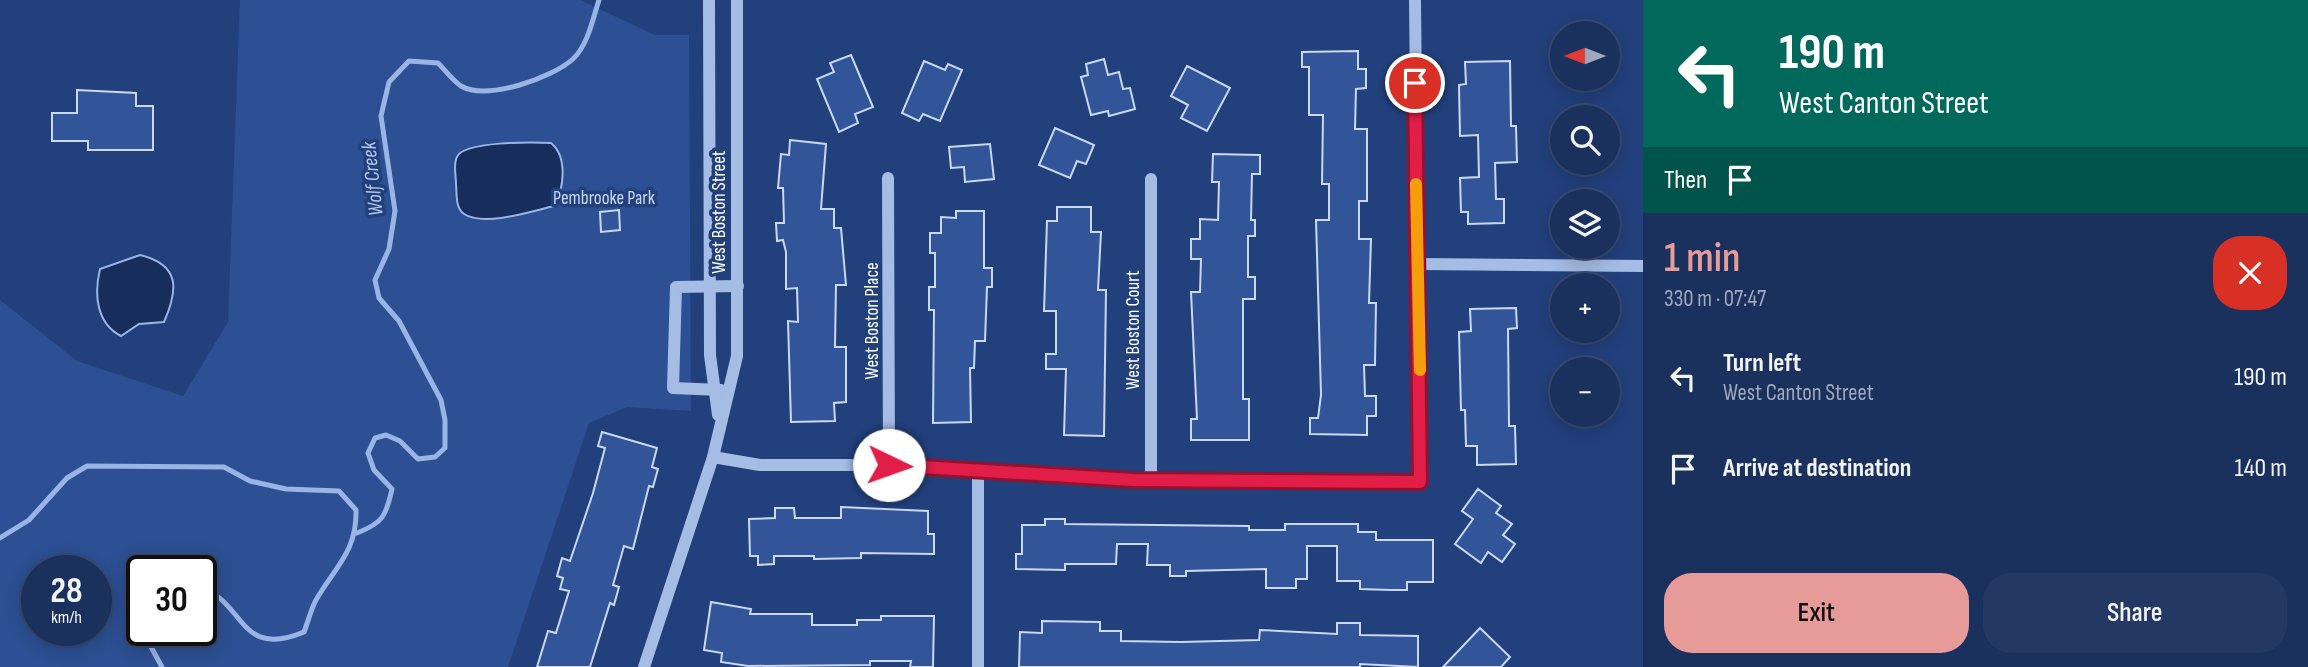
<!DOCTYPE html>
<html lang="en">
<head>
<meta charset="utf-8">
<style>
  :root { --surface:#1a305d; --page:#233863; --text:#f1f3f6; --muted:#9fa9bc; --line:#384b72; --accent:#e69b98 }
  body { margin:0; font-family:"Sofia Sans Condensed",sans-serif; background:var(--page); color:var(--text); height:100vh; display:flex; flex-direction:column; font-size:26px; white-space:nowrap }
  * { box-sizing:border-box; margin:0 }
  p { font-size:23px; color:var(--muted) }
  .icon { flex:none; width:38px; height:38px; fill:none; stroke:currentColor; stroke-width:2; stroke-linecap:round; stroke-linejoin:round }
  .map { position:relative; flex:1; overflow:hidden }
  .details { display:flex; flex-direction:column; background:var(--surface); width:665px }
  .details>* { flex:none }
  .guide { background:#00695c; color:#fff; overflow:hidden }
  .needle { width:46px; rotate:270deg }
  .controls { position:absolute; left:1550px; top:21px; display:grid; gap:14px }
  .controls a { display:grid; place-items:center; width:70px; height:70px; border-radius:50%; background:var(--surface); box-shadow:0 4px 18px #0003,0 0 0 2px var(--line); font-size:35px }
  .speed { position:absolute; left:21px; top:555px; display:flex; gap:14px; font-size:35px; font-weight:700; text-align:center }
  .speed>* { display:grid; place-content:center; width:91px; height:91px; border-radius:50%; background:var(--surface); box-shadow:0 4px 18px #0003,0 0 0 2px var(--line); line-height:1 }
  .speed small { font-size:18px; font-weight:400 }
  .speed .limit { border:4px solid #111; border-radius:10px; background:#fff; color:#111 }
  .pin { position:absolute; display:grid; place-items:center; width:60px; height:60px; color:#fff; margin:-30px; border:4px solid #fff; border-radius:50%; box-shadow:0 2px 7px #0007 }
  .me { position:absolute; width:77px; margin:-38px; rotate:93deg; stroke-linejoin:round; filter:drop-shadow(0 0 5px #0008) }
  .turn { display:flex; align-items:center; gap:24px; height:147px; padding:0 21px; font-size:32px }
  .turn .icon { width:91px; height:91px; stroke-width:2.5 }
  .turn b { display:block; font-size:49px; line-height:60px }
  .then { display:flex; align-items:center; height:66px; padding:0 21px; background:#0003; gap:14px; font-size:26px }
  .round { display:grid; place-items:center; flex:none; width:74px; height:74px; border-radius:28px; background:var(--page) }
  .overview { display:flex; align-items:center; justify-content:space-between; height:119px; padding:0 21px }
  h1 { font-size:42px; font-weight:600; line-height:52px; color:var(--accent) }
  .action { display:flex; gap:14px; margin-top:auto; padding:14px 21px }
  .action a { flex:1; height:80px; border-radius:28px; background:var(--accent); color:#111; font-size:28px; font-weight:600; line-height:80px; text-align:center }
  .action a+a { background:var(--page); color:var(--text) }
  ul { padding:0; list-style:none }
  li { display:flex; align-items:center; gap:21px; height:91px; padding:0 21px }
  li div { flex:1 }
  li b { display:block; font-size:26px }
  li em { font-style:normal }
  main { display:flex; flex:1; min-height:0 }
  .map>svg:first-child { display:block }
  .green { fill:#2c5093; fill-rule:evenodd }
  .water { fill:#172d5c; stroke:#99b5e6; stroke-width:2 }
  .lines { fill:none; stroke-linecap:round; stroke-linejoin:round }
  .stream { stroke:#99b5e6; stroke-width:5 }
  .building { fill:#325599; stroke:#c9d8f4; stroke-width:2 }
  .minor { stroke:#a5bce5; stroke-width:12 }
  .route-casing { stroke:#92132f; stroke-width:18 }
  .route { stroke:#e11d48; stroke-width:12 }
  .slow { stroke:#f59e0b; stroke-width:12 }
  .labels { text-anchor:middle; stroke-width:7; stroke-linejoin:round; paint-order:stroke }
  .park-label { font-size:19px; fill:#c9d8f4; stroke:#22407c }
  .street-label { font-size:19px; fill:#fff; stroke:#22407c }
  .water-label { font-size:21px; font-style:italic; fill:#b1c6ed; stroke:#22407c }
</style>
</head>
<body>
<main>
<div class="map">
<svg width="1643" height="667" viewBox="0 0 1643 667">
  <rect width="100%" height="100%" fill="#22407c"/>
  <path class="green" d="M240,0h340l75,35h34l2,376 -64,-4 -38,16 -81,244h-508v-367l77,61 106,35 45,-74zM37,570h59v60h-59zM142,570h59v60h-59z"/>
  <g class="water">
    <path d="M551,143c17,14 13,46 3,63 -21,5 -70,21 -90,8 -9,-6 -7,-21 -8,-30 0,-9 -3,-20 1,-27 6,-16 77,-15 94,-14z"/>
    <path d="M140,255c41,10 38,35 24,67l-25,2 -18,12c-25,-13 -27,-42 -21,-67z"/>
  </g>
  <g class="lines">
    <g class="stream">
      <path d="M357,533c26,-10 29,-17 35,-44l-18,-19 -6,-17 7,-15 11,-3 14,6 18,18 17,-2 10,-9v-28l-4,-20 -42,-79 -20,-23 -4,-18 14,-31 6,-38 -14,-95 8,-34 20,-21 29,2c7,7 15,18 23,23 26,15 91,-8 112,-27 15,-14 20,-41 26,-59"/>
      <path d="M0,538l29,-18 38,-42 20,-12 137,1 26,14 36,8 53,2 17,19c1,42 -21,57 -40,90 -5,9 -8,22 -12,32 -65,27 -58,-28 -103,-45"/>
      <polyline points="145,630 145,636 162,667"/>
    </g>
  </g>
  <g class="building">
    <polygon points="1358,51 1358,69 1366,69 1366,88 1356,89 1355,129 1367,129 1367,201 1359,201 1359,239 1371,239 1369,303 1376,303 1375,365 1364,365 1365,396 1376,396 1376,416 1367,416 1367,435 1310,434 1310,418 1318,418 1321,395 1316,220 1329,220 1329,184 1322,184 1323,115 1309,115 1309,67 1302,67 1302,52"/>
    <polygon points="851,55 873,107 855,114 858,123 839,132 817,79 834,72 830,63"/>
    <polygon points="1104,59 1108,75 1119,72 1123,89 1130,88 1135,109 1109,116 1108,111 1091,115 1081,77 1088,75 1086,64"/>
    <polygon points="924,61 945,70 948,64 962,70 940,121 923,114 919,121 902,113"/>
    <polygon points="1510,61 1511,126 1516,126 1517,162 1495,163 1496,199 1504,199 1504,223 1468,224 1468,212 1461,212 1460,178 1479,177 1478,135 1460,136 1459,85 1466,84 1465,62"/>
    <polygon points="1187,66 1230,88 1207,131 1181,118 1188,105 1171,96"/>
    <polygon points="77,90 136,93 136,106 153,106 153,150 88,150 88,141 52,141 52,113 77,113"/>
    <polygon points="1055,128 1094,145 1086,164 1077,161 1070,178 1039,165"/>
    <polygon points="790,140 826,144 821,209 834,209 834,228 841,228 846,285 836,285 835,347 846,347 846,402 834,403 835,421 791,422 788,321 798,322 797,288 786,289 786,252 783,240 777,241 776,223 784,223 783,188 778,188 781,154 789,155"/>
    <polygon points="990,144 994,179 965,182 964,167 951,168 949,147"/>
    <polygon points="1213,154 1260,155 1260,174 1252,174 1251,220 1255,220 1255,236 1248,236 1248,277 1255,277 1255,299 1243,299 1243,399 1249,399 1249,440 1191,440 1191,419 1197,419 1191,292 1200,292 1201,259 1191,259 1191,239 1200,239 1200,219 1218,220 1219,182 1212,182"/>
    <polygon points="1057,207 1091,207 1091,232 1101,232 1098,290 1106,290 1104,436 1064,435 1066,369 1046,369 1046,354 1056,354 1056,311 1044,311 1047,221 1057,221"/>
    <polygon points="619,210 620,230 601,232 600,212"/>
    <polygon points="956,211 984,211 984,268 992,268 992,287 987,287 985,341 975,341 974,368 970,368 971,422 933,423 934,310 929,310 929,287 935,287 935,253 930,253 930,233 941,233 941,217 956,218"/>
    <polygon points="1516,308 1517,328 1508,329 1509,426 1515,426 1516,464 1477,465 1477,446 1466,446 1465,410 1461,410 1459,332 1471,331 1470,309"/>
    <polygon points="602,432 657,448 652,467 658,469 653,487 649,486 633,549 624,546 613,585 619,587 614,605 610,603 590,667 537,667 548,631 556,633 569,591 560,589 563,578 557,576 562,558 570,561 593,493 605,448 598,446"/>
    <polygon points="1478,489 1501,506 1496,513 1512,524 1503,535 1515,544 1502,562 1488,552 1481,563 1455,544 1473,519 1462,511"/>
    <polygon points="841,507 928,511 928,534 934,534 934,554 861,553 861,558 814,559 814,556 774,556 774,564 758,565 758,556 750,556 749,519 775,518 775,508 794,508 795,518 841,518"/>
    <polygon points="1045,519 1065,519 1065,524 1249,526 1249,530 1285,530 1285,524 1358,524 1358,532 1376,532 1376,540 1433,540 1433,582 1407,582 1407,590 1391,590 1360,589 1360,581 1337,581 1337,546 1307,546 1307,579 1296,579 1296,588 1266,588 1266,569 1186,571 1186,576 1170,576 1170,565 1147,565 1148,544 1117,544 1116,564 1065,564 1065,570 1016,569 1016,554 1022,554 1022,525 1045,525"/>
    <polygon points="711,602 751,609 750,614 812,614 812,625 857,625 857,620 881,620 881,616 934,616 933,667 910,667 911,661 870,661 870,665 748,666 721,662 722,653 704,650"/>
    <polygon points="1042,621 1100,622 1100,631 1121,631 1121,641 1181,642 1259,640 1260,630 1337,634 1337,623 1360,623 1360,635 1418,636 1418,667 1360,664 1360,667 1019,667 1020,632 1042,633"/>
    <polygon points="1480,628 1510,657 1501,667 1443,667"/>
  </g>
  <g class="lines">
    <g class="minor">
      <polyline points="709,0 710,355 718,415"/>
      <polyline points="888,178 889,465"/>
      <polyline points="1151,179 1151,481"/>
      <polyline points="1418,264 1643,266"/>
      <polyline points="721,390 673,388 676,287 738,286"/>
      <polyline points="713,457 760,465 889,465 1114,480 1420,482 1415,0"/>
      <polyline points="978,470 978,667"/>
      <polyline points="644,667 713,457 737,356 737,0"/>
    </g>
  </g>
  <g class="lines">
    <g class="route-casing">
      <polyline id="route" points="889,465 1133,480 1420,482 1415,83"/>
    </g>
    <use href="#route" class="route"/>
    <polyline class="slow" points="1416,184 1420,370"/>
  </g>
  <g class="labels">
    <g class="park-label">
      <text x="604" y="204">Pembrooke Park</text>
    </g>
    <g class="street-label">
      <text transform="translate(718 212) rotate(-90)" y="7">West Boston Street</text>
      <text transform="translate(871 321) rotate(-90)" y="7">West Boston Place</text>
      <text transform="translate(1132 330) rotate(-90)" y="7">West Boston Court</text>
    </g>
    <g class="water-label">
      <text transform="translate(372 179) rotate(-96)" y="7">Wolf Creek</text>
    </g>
  </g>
</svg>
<div class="controls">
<a><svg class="needle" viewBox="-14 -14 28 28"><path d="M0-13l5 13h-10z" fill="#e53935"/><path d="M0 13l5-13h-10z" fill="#9fa9bc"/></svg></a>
<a><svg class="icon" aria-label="search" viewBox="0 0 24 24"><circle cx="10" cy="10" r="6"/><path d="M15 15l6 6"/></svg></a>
<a><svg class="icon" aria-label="layers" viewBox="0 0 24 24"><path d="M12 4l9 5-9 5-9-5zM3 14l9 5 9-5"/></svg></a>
<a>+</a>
<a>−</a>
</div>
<div class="speed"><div>28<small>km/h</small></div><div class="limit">30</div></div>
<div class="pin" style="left:1415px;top:83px;background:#d93025"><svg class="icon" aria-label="arrive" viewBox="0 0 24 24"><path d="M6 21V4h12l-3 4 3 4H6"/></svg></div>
<svg class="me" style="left:889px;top:465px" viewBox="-20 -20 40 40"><circle r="19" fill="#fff"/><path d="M0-13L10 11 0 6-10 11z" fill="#e11d48"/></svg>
</div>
<section class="details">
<div class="guide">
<div class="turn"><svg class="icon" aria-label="left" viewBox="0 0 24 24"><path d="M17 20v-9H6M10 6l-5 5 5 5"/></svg><div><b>190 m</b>West Canton Street</div></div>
<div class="then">Then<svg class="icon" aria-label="arrive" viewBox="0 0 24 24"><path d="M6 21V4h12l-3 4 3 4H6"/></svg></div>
</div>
<div class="overview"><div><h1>1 min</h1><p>330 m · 07:47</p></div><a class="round" style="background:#d93025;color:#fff"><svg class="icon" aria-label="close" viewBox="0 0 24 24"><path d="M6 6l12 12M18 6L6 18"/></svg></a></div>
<ul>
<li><svg class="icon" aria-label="left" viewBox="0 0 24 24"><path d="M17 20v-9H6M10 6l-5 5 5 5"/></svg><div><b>Turn left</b><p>West Canton Street</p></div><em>190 m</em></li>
<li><svg class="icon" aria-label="arrive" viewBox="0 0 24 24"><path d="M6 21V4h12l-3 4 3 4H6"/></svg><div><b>Arrive at destination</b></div><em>140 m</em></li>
</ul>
<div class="action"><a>Exit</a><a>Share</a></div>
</section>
</main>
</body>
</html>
